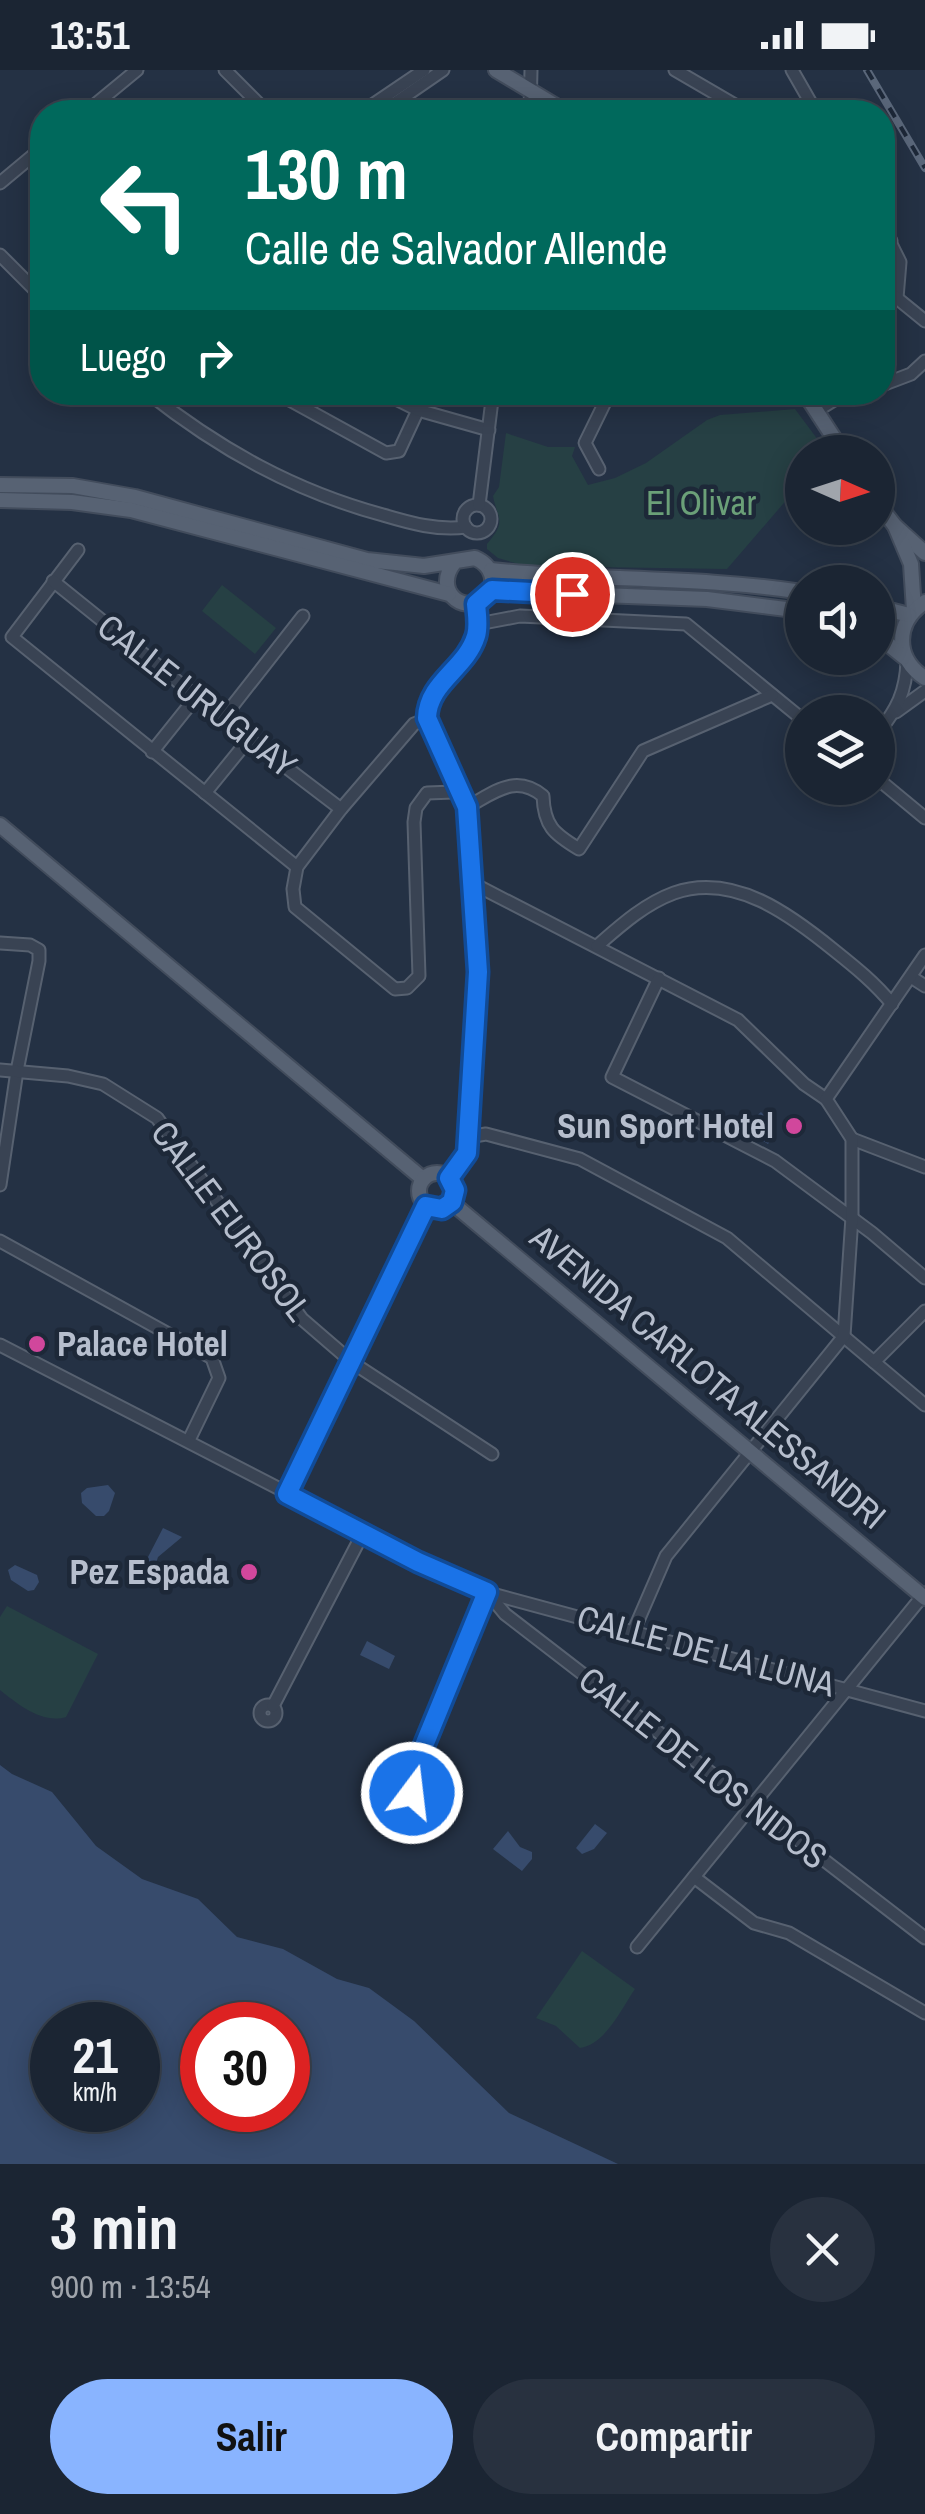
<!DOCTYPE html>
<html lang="es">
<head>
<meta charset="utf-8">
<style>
  :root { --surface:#1b2533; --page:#28313f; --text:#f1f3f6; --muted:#a0a5ac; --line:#39424e; --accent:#89b4ff }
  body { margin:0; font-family:"Archivo Narrow",sans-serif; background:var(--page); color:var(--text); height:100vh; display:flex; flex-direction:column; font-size:38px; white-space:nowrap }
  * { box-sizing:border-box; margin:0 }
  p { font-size:32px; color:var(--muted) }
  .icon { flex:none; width:55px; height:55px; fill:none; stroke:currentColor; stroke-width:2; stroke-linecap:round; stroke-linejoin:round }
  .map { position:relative; height:2094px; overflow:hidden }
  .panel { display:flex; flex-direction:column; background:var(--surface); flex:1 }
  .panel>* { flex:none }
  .top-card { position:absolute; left:30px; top:30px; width:865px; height:305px; border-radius:40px; box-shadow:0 5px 25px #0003,0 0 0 2px var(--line); background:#00695c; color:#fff; overflow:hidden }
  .needle { width:65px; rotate:93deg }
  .buttons { position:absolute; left:785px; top:365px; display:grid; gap:20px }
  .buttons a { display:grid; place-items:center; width:110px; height:110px; border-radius:50%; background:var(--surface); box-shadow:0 5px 25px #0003,0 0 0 2px var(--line); font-size:50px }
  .speed { position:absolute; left:30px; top:1932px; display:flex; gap:20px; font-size:50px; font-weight:700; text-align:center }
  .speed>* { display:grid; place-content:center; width:130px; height:130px; border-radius:50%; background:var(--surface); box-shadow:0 5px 25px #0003,0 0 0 2px var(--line); line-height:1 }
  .speed small { font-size:25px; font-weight:400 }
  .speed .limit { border:15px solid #d22; background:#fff; color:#111 }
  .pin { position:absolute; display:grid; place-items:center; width:85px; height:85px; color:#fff; margin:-42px; border:5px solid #fff; border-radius:50%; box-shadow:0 2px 10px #0007 }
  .me { position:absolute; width:110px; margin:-55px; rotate:15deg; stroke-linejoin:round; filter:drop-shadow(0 0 8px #0008) }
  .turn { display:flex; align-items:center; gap:35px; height:210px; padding:0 50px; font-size:45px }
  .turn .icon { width:130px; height:130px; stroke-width:2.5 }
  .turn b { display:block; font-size:70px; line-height:85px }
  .then { display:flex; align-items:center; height:95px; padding:0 50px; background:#0003; gap:20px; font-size:38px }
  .round { display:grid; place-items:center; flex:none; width:105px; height:105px; border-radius:52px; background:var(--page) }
  .head { display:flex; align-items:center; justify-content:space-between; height:170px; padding:0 50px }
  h1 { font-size:60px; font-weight:700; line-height:75px }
  .cta { display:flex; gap:20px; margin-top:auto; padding:20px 50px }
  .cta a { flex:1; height:115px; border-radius:60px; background:var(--accent); color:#111; font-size:40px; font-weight:700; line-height:115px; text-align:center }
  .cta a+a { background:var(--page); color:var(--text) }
  .status { display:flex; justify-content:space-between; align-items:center; height:70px; padding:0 50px; background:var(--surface); direction:ltr }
  .status svg { height:28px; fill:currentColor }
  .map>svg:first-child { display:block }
  .green { fill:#264044 }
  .water { fill:#374b6c; fill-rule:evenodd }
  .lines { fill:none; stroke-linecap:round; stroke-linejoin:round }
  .minor-casing { stroke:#576170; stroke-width:15 }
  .major-casing { stroke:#424c5c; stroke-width:18 }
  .minor { stroke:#394353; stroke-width:11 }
  .major { stroke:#576273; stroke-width:14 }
  .rail-casing { stroke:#5a677a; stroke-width:8 }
  .rail { stroke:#1d2838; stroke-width:4; stroke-dasharray:11; stroke-linecap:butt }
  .route-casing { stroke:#114b97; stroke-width:25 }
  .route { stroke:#1a73e8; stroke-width:18 }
  .hotel-dot { fill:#d1479c; stroke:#1d2838; stroke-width:4 }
  .labels { text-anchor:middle; stroke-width:9; stroke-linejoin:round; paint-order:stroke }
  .park-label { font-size:35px; fill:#6ba078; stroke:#1d2838 }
  .street-label { font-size:35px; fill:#b6becd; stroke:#1d2838 }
  .poi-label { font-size:35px; font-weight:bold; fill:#b6becd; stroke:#1d2838; text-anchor:end }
</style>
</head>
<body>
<div class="status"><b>13:51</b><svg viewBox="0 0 49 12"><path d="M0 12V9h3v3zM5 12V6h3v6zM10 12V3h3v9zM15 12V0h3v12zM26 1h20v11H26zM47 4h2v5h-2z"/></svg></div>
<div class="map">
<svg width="925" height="2094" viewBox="0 0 925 2094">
  <rect width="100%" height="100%" fill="#243144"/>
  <g class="green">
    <path d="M795,339l32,43h-25v30l-75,87 -202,-3 -27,-8 -11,-9v-5c20,-24 11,-23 6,-48l6,-9 7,-54 42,14h27l-3,9 16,29 27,-7 31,-15 61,-43 13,-5z"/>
    <polygon points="222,515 276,558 255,584 202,541"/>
    <path d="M7,1536l91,48 -32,63c-24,7 -47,-12 -66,-27v-73z"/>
    <path d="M582,1881l53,38c-14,20 -29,55 -55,59l-24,-22 -20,-8z"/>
  </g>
  <g class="water">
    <polygon points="761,1042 771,1053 767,1058 775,1063 768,1074 743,1058"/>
    <polygon points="108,1415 115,1423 109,1441 104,1446 96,1446 82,1433 81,1423 87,1418"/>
    <polygon points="163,1458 182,1467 158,1487 151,1509 138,1513 138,1505 149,1491 148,1487"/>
    <polygon points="15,1495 37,1505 39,1512 34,1520 28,1521 11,1510 8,1500"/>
    <polygon points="367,1571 395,1586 389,1599 360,1585"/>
    <path d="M0,1695l12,9 40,18 44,54 46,33 56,20 39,38 46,12 54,30 32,9 45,33 95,92 109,51h-618zM52,1955h86v85h-86zM202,1955h86v85h-86z"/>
    <polygon points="595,1754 607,1763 594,1779 582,1784 576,1778"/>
    <polygon points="508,1761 520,1777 532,1782 532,1789 522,1801 493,1779"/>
  </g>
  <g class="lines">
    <g class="minor-casing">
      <g id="minor">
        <polyline points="225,0 267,42"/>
        <polyline points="675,0 747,42"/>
        <polyline points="792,0 816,42"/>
        <polyline points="86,42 137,0"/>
        <polyline points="362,42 424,0"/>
        <polyline points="382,42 443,0"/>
        <polyline points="530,42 531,0"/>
        <polyline points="0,113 42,78"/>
        <polyline points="882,156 900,192 897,228"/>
        <polyline points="882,184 891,171"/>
        <polyline points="0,185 42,227"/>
        <polyline points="882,216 925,251"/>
        <polyline points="882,315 911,304 925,291"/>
        <path d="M147,322c72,57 147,99 236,123 27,8 55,16 83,12"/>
        <polyline points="275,322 386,383 399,381 418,340"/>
        <polyline points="382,322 418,340 489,360"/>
        <polyline points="816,341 847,322"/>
        <polyline points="599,399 585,373 610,322"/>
        <circle cx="477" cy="449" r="14"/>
        <polyline points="479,435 493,322"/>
        <polyline points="78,480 12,567 297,797"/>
        <polyline points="53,511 249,669 341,739"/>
        <polyline points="478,554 520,546 686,554 802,649"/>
        <polyline points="896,642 925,621"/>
        <polyline points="223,648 303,546"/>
        <polyline points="427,649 414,654 341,739 297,797 293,819 295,837 395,919 407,918 419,906 414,752 416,738 427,723 454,722 458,718"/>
        <path d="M878,663c19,-24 28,-41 29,-72"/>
        <polyline points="152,682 196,627"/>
        <polyline points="878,709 925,748"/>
        <polyline points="205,723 249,669"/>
        <path d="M467,737c27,-14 48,-34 76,-11 1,30 11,38 36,53l64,-98 129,-56"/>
        <polyline points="472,813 738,950 804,1014 826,1029"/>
        <polyline points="0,873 30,875 39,880 39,891 17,1001 0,1115"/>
        <path d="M597,876c23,-20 47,-42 77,-53 60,-21 117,22 161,58 20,16 40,32 57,53"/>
        <polyline points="911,907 925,916"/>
        <polyline points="659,908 612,1007 775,1091 872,1163 925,1208"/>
        <polyline points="0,1000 68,1006 103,1014 157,1048 302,1249 353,1293 492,1384"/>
        <polyline points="468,1067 486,1064 580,1089 727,1168 925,1335"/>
        <polyline points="852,1069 925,1097"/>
        <path d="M449,1108l18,-25 11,-181 -11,-165 -40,-88c1,-37 40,-50 49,-83 3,-10 1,-21 1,-32"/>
        <polyline points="0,1171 212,1288 219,1308 189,1370"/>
        <polyline points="0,1275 474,1519 925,1641"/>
        <polyline points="874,1292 925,1241"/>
        <polyline points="287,1424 426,1136"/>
        <polyline points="487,1522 505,1544 925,1868"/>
        <polyline points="634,1560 666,1486 844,1266 852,1147 852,1069 826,1029 925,885"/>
        <circle cx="268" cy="1643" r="8"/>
        <polyline points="273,1636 363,1463"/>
        <circle cx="404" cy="1719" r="9"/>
        <polyline points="409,1712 487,1522"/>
        <polyline points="694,1807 754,1853 789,1863 925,1943"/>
        <polyline points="637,1877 925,1523"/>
      </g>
    </g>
    <g class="major-casing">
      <g id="major">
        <polyline points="496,0 566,42"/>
        <polyline points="804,322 843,382"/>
        <path d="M0,415l73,1 62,11 232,63 57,6 51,-8c18,8 22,24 11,41 -26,16 -52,-10 -32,-36"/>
        <polyline points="0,430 72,432 131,440 449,524"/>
        <polyline points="878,434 895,456 925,483"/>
        <polyline points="895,456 911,494 914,540"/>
        <path d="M491,500c103,11 208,6 311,22"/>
        <polyline points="492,521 707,529 802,541"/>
        <path d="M925,532c-30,20 -31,56 0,76"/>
        <polyline points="878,537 909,545"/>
        <polyline points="878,566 904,587"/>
        <polyline points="0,755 423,1109"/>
        <circle cx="437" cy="1121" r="18"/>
        <polyline points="451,1132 925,1528"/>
      </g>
    </g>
    <use href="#minor" class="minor"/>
    <use href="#major" class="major"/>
    <g class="rail-casing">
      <polyline id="rail" points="867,0 925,98"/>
    </g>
    <use href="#rail" class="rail"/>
  </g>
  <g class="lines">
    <g class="route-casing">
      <path id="route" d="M412,1723l-3,-11 78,-190 -69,-30 -131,-68 139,-288 16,3 10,-7 3,-12 -6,-12 18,-25 11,-181 -11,-165 -40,-89c1,-36 39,-49 49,-82 3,-10 1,-21 0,-32l16,-14 80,4"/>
    </g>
    <use href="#route" class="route"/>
  </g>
  <g class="hotel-dot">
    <circle cx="794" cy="1056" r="10"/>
    <circle cx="37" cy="1274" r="10"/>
    <circle cx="249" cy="1502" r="10"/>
  </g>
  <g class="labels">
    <g class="park-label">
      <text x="701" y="445">El Olivar</text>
    </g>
    <g class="street-label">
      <text transform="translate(197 626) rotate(38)" y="12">CALLE URUGUAY</text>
      <text transform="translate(231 1151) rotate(53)" y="12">CALLE EUROSOL</text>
      <text transform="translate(708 1307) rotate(40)" y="12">AVENIDA CARLOTA ALESSANDRI</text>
      <text transform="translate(706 1581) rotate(15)" y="12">CALLE DE LA LUNA</text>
      <text transform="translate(703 1698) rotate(38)" y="12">CALLE DE LOS NIDOS</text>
    </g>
    <g class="poi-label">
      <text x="774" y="1068">Sun Sport Hotel</text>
      <text x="57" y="1286" text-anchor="start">Palace Hotel</text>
      <text x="229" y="1514">Pez Espada</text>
    </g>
  </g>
</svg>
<div class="buttons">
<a><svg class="needle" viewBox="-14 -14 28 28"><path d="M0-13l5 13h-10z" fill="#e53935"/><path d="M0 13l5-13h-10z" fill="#a0a5ac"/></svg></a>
<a><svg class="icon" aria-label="sound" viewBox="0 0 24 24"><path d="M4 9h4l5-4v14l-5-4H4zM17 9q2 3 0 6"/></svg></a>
<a><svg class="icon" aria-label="layers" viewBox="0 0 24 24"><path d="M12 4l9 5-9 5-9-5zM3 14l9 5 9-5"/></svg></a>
</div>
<div class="speed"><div>21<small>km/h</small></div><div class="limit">30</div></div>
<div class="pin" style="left:572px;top:524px;background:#d93025"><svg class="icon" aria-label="arrive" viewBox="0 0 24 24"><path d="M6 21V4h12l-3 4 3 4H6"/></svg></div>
<svg class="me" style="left:412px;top:1723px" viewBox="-20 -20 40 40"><circle r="17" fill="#1a73e8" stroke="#fff" stroke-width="3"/><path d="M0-11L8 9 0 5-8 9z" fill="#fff"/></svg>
<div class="top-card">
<div class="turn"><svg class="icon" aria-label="left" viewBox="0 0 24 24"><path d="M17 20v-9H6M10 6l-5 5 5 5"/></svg><div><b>130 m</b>Calle de Salvador Allende</div></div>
<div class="then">Luego<svg class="icon" aria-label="right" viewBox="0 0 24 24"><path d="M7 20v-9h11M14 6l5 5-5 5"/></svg></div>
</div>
</div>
<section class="panel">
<div class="head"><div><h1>3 min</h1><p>900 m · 13:54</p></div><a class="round"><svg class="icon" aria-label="close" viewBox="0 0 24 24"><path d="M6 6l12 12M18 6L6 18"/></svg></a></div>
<div class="cta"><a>Salir</a><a>Compartir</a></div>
</section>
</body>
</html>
